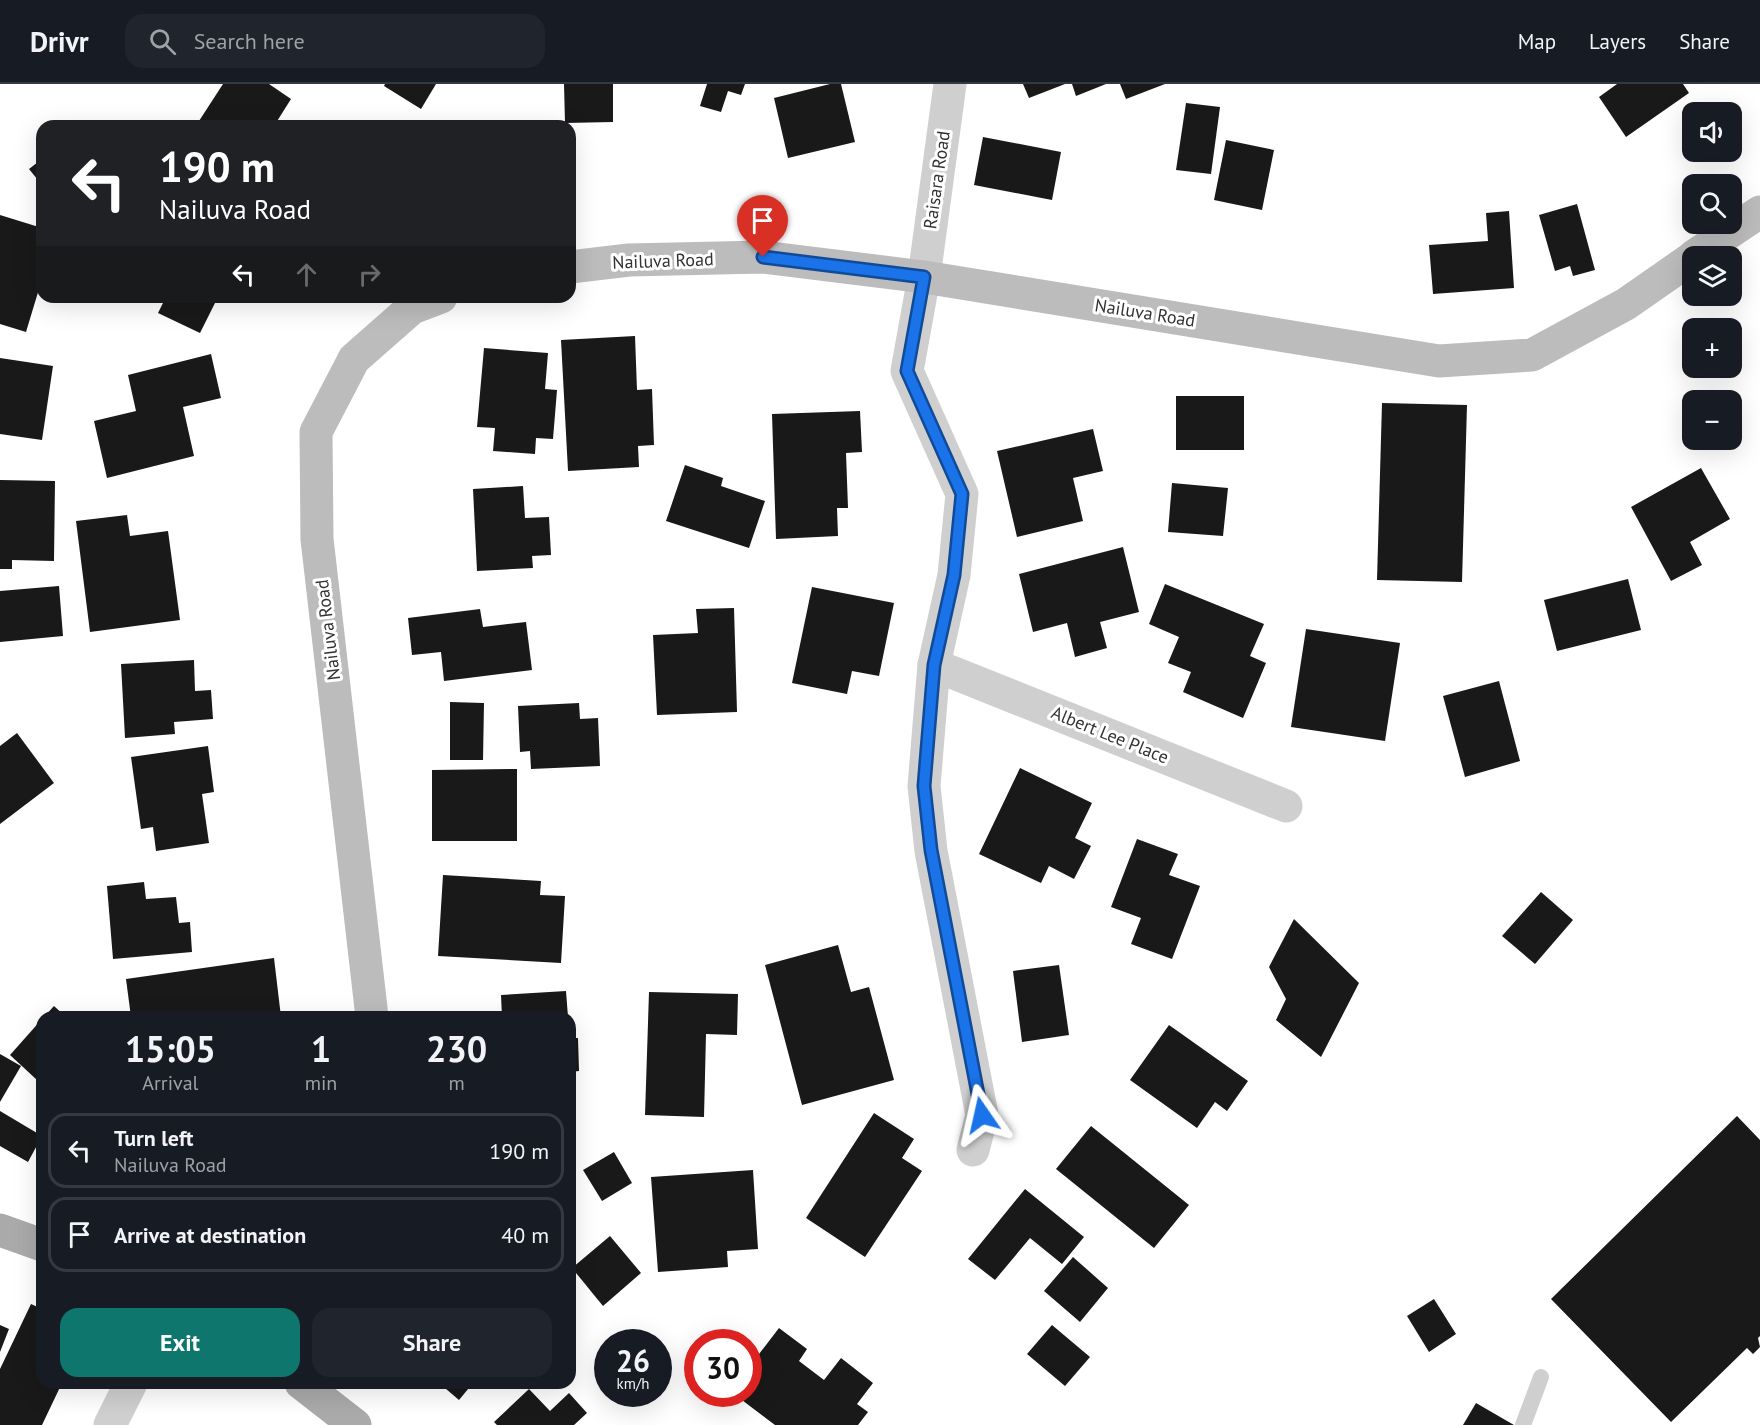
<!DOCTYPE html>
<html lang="en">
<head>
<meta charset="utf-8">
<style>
  :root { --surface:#171b24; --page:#20242c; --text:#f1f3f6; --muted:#9ea1a6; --line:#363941; --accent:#0f766e }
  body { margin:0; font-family:"PT Sans",sans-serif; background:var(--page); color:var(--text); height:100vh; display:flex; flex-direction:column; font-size:22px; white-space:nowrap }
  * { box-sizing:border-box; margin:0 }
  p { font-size:20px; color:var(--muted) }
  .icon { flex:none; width:33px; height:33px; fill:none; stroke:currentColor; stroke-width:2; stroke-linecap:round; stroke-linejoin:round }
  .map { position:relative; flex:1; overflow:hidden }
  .panel { position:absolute; left:36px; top:927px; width:540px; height:378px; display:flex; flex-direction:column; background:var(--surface); border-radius:18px; box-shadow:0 6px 24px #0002 }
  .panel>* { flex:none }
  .guide { position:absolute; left:36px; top:36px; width:540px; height:183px; border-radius:18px; box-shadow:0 6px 24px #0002; background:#202124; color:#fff; overflow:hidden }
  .tools { position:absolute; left:1682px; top:18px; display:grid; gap:12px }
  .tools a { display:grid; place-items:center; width:60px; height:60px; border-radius:12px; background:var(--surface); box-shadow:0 6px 24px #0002; font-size:30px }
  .speed { position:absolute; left:594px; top:1245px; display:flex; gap:12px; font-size:30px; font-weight:700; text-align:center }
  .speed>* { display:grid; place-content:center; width:78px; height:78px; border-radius:50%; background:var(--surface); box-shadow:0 6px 24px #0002; line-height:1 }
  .speed small { font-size:15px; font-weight:400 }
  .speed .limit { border:9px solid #d22; background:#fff; color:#111 }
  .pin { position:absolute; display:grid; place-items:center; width:51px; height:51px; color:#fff; margin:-62px -26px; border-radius:50% 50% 50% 0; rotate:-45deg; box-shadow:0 0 6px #0007 }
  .pin .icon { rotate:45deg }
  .me { position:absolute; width:66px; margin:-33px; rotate:349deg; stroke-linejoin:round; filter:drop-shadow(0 0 4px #0008) }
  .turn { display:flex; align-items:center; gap:21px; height:126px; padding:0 24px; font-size:27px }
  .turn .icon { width:78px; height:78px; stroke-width:2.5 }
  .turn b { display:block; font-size:42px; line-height:51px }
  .lanes { display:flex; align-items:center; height:57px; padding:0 24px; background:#0003; justify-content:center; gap:30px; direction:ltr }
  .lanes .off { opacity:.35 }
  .eta { display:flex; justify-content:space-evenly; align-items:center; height:102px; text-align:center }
  .eta b { font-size:36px; font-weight:800; line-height:42px }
  .button { display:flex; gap:12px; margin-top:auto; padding:12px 24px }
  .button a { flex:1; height:69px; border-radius:18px; background:var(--accent); color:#fff; font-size:24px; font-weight:800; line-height:69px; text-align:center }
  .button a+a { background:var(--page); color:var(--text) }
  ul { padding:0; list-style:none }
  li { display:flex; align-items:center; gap:18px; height:75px; margin:0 12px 9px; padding:0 12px; border:3px solid var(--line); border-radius:18px }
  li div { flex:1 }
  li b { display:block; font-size:22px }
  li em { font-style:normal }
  header { display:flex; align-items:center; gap:36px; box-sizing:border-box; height:84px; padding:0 30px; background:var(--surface); border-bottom:2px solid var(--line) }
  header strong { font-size:28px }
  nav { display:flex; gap:33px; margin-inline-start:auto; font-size:21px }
  .search { width:420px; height:54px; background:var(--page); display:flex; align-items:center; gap:15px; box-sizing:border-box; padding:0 21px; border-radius:18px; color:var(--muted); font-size:22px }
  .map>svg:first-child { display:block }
  .building { fill:#191919 }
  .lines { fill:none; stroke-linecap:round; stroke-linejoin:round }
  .service { stroke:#cfcfcf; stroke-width:16 }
  .minor { stroke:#cfcfcf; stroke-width:33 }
  .secondary { stroke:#bcbcbc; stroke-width:33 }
  .primary { stroke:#aaa; stroke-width:33 }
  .route-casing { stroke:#114b97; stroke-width:15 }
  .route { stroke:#1a73e8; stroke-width:10 }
  .labels { text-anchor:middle; stroke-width:6; stroke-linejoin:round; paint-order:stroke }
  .street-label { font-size:18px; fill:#323232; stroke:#fff }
</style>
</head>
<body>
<header>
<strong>Drivr</strong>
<div class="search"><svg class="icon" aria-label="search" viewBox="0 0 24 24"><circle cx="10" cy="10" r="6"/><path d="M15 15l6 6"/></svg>Search here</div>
<nav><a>Map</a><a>Layers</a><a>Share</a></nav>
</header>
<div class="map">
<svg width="1760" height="1341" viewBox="0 0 1760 1341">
  <rect width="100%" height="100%" fill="#fff"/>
  <g class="building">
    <polygon points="223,0 269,0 291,15 274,42 206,42 199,37"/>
    <polygon points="385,0 436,0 421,25 384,2"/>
    <polygon points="564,0 613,0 613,38 565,39"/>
    <polygon points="707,0 745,0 741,11 728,7 721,28 700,22"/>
    <polygon points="830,0 841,0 855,58 788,74 774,14"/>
    <polygon points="1023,0 1065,0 1029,14"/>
    <polygon points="1072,0 1106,0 1076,12"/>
    <polygon points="1120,0 1165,0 1126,15"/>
    <polygon points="1617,0 1683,0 1689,9 1626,53 1599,13"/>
    <polygon points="1186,19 1220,23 1211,90 1176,86"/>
    <polygon points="983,53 1061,68 1052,116 974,101"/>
    <polygon points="1226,56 1274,66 1262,126 1214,116"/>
    <polygon points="42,75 42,101 29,85"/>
    <polygon points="1577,120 1595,186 1573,192 1570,182 1555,187 1539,131"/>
    <polygon points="1509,127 1514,204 1433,210 1429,161 1488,157 1486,129"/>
    <polygon points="0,131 42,144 42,195 26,248 0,240"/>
    <polygon points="166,213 218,213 200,249 158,229"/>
    <polygon points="635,252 637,306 652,305 654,361 638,362 639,383 568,387 561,256"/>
    <polygon points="484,264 548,269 545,305 557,306 553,355 536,354 535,370 493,367 495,344 477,343"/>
    <polygon points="211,270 221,314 183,323 194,372 107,394 94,337 136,327 128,291"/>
    <polygon points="0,274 53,282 42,356 0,350"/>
    <rect x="1176" y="312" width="68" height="54"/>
    <polygon points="1382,319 1467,321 1462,498 1377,496"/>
    <polygon points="860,327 862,368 846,369 848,424 837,424 838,452 776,455 772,330"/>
    <polygon points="1093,345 1103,387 1073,394 1083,437 1017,453 997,367"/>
    <polygon points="685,381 723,394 721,402 765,417 749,464 666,437"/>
    <polygon points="1701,384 1730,435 1690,458 1702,481 1671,497 1631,423"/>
    <polygon points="0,396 55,397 54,477 12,476 12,485 0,485"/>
    <polygon points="1172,399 1228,404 1223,452 1168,448"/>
    <polygon points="523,402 525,434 549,433 551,471 532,472 533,484 477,487 473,405"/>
    <polygon points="127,431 130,452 168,447 180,536 90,548 76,437"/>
    <polygon points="1123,463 1139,528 1100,538 1107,564 1075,573 1067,539 1033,548 1019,490"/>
    <polygon points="1628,495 1641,546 1557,567 1544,516"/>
    <polygon points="1165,500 1264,540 1250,572 1266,579 1243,634 1183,608 1191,588 1168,579 1179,553 1149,540"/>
    <polygon points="59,502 63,552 0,558 0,507"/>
    <polygon points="812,503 894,519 879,592 852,587 847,610 792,599"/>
    <polygon points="734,524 737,628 657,631 653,551 698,549 696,525"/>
    <polygon points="480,525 483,543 526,538 532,586 444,597 441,568 412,571 408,534"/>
    <polygon points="1306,545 1400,559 1385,657 1291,643"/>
    <polygon points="194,576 195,607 211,606 213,635 174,638 175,650 125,654 121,580"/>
    <polygon points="1499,597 1520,677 1465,693 1443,612"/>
    <polygon points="450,618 484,619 483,676 450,676"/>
    <polygon points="579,619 580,635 598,634 600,682 531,685 530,667 520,668 518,622"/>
    <polygon points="17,649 54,699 0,740 0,662"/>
    <polygon points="208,662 214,708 202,710 209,759 156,767 153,743 141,745 131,673"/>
    <polygon points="1020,684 1092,719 1075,754 1091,762 1074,795 1049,782 1041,799 979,770"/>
    <polygon points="517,685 517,757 432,757 432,686"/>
    <polygon points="1137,755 1178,770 1169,791 1200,802 1172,875 1131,860 1141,834 1111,823"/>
    <polygon points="443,791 541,797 540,811 565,812 561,879 438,872"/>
    <polygon points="144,798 146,815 176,813 179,839 190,838 192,868 113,875 107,802"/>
    <polygon points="1541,808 1573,836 1535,880 1502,852"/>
    <polygon points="1294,835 1359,899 1321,973 1276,936 1286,915 1269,883"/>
    <polygon points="838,861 851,908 869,903 894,996 802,1021 765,881"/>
    <polygon points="274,874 281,933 131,933 126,895"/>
    <polygon points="1059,881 1069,951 1022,958 1013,887"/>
    <polygon points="566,907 568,933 502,933 501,911"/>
    <polygon points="649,908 738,910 737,951 706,950 704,1033 645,1031"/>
    <polygon points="54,922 66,933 44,933"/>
    <polygon points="42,935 42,991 37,996 10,971"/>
    <polygon points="1169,941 1248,997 1227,1027 1215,1018 1197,1044 1130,996"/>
    <polygon points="570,954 578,954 579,987 570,988"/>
    <polygon points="0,970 21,982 0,1018"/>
    <polygon points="0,1027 42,1052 28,1078 0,1062"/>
    <polygon points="874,1029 914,1055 902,1074 922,1087 865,1173 806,1134"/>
    <polygon points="1737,1032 1760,1056 1760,1252 1758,1254 1760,1263 1753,1270 1747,1264 1671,1338 1551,1215"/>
    <polygon points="1091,1042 1189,1121 1154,1164 1056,1085"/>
    <polygon points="614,1068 632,1099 602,1117 583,1086"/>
    <polygon points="753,1086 758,1165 727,1167 728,1183 658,1188 651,1093"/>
    <polygon points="1025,1105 1084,1153 1062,1180 1030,1154 995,1196 968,1175"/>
    <polygon points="610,1152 641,1189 603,1222 572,1184"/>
    <polygon points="1073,1173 1108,1204 1080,1238 1044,1207"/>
    <polygon points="1434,1215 1456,1250 1429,1268 1407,1232"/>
    <polygon points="31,1220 42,1225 42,1299 62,1299 42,1341 0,1341 0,1285"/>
    <polygon points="0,1241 9,1245 0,1268"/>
    <polygon points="1052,1241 1090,1273 1065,1302 1027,1270"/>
    <polygon points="779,1244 807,1265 799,1277 824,1296 841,1274 873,1299 857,1320 868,1328 858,1341 775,1341 734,1310 748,1310 748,1269 756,1274"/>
    <polygon points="439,1299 473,1299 459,1316"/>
    <polygon points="529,1305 550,1327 569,1309 587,1329 574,1341 497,1341 494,1338"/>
    <polygon points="1476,1319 1514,1341 1463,1341"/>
  </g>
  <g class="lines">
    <polyline class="service" points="1523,1341 1541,1293"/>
    <g class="minor">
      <polyline points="950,0 924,193 907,287 962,410 954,491 934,581 924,702 931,767 982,1031 973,1066"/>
      <polyline points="934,581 1286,722"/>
      <polyline points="110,1341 131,1299"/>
    </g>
    <g class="secondary">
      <polyline points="1694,172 1760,128"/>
      <polyline points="570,183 629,176 763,173 924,193 1439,277 1532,271 1626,220 1692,174"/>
      <polyline points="372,933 317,455 316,348 354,275 412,224 441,213"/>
    </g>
    <g class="primary">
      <polyline points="0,1146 42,1161"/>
      <polyline points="301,1299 355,1341"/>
    </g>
  </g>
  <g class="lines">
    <g class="route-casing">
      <polyline id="route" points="763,173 924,193 907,287 962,410 954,491 934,581 924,702 931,766 982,1031"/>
    </g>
    <use href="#route" class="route"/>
  </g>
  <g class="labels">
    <g class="street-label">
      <text transform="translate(937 96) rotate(-82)" y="6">Raisara Road</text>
      <text transform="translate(663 177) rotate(-2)" y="6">Nailuva Road</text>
      <text transform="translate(1145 229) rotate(9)" y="6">Nailuva Road</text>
      <text transform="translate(328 546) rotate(-97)" y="6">Nailuva Road</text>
      <text transform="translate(1110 651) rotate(22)" y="6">Albert Lee Place</text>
    </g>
  </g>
</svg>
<div class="tools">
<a><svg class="icon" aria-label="sound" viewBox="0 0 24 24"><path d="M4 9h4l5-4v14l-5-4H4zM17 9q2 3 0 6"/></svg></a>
<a><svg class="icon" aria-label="search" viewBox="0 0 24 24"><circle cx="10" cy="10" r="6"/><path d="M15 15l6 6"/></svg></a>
<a><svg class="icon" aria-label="layers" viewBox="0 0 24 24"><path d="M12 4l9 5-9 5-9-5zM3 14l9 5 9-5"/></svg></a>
<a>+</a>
<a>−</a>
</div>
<div class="speed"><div>26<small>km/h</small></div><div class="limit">30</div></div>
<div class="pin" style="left:763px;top:173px;background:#d93025"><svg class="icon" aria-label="arrive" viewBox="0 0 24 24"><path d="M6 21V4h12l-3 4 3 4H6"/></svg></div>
<svg class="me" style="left:982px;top:1031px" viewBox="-20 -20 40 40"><path d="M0-17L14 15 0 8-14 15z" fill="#1a73e8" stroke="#fff" stroke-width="4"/></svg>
<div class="guide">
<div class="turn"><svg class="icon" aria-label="left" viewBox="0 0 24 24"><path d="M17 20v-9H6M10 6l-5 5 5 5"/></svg><div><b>190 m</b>Nailuva Road</div></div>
<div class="lanes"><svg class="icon" aria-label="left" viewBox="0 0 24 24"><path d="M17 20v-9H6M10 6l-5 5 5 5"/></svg><svg class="icon off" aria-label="ahead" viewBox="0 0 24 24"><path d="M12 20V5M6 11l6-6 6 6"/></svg><svg class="icon off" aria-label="right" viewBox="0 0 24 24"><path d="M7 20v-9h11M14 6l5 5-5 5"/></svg></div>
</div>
<section class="panel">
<div class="eta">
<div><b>15:05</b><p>Arrival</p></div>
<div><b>1</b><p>min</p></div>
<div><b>230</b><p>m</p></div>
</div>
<ul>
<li><svg class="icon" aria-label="left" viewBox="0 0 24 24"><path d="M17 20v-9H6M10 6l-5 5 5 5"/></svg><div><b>Turn left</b><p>Nailuva Road</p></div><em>190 m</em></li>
<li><svg class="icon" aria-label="arrive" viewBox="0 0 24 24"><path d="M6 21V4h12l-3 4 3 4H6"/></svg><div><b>Arrive at destination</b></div><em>40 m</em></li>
</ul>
<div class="button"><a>Exit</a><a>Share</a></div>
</section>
</div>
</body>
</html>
